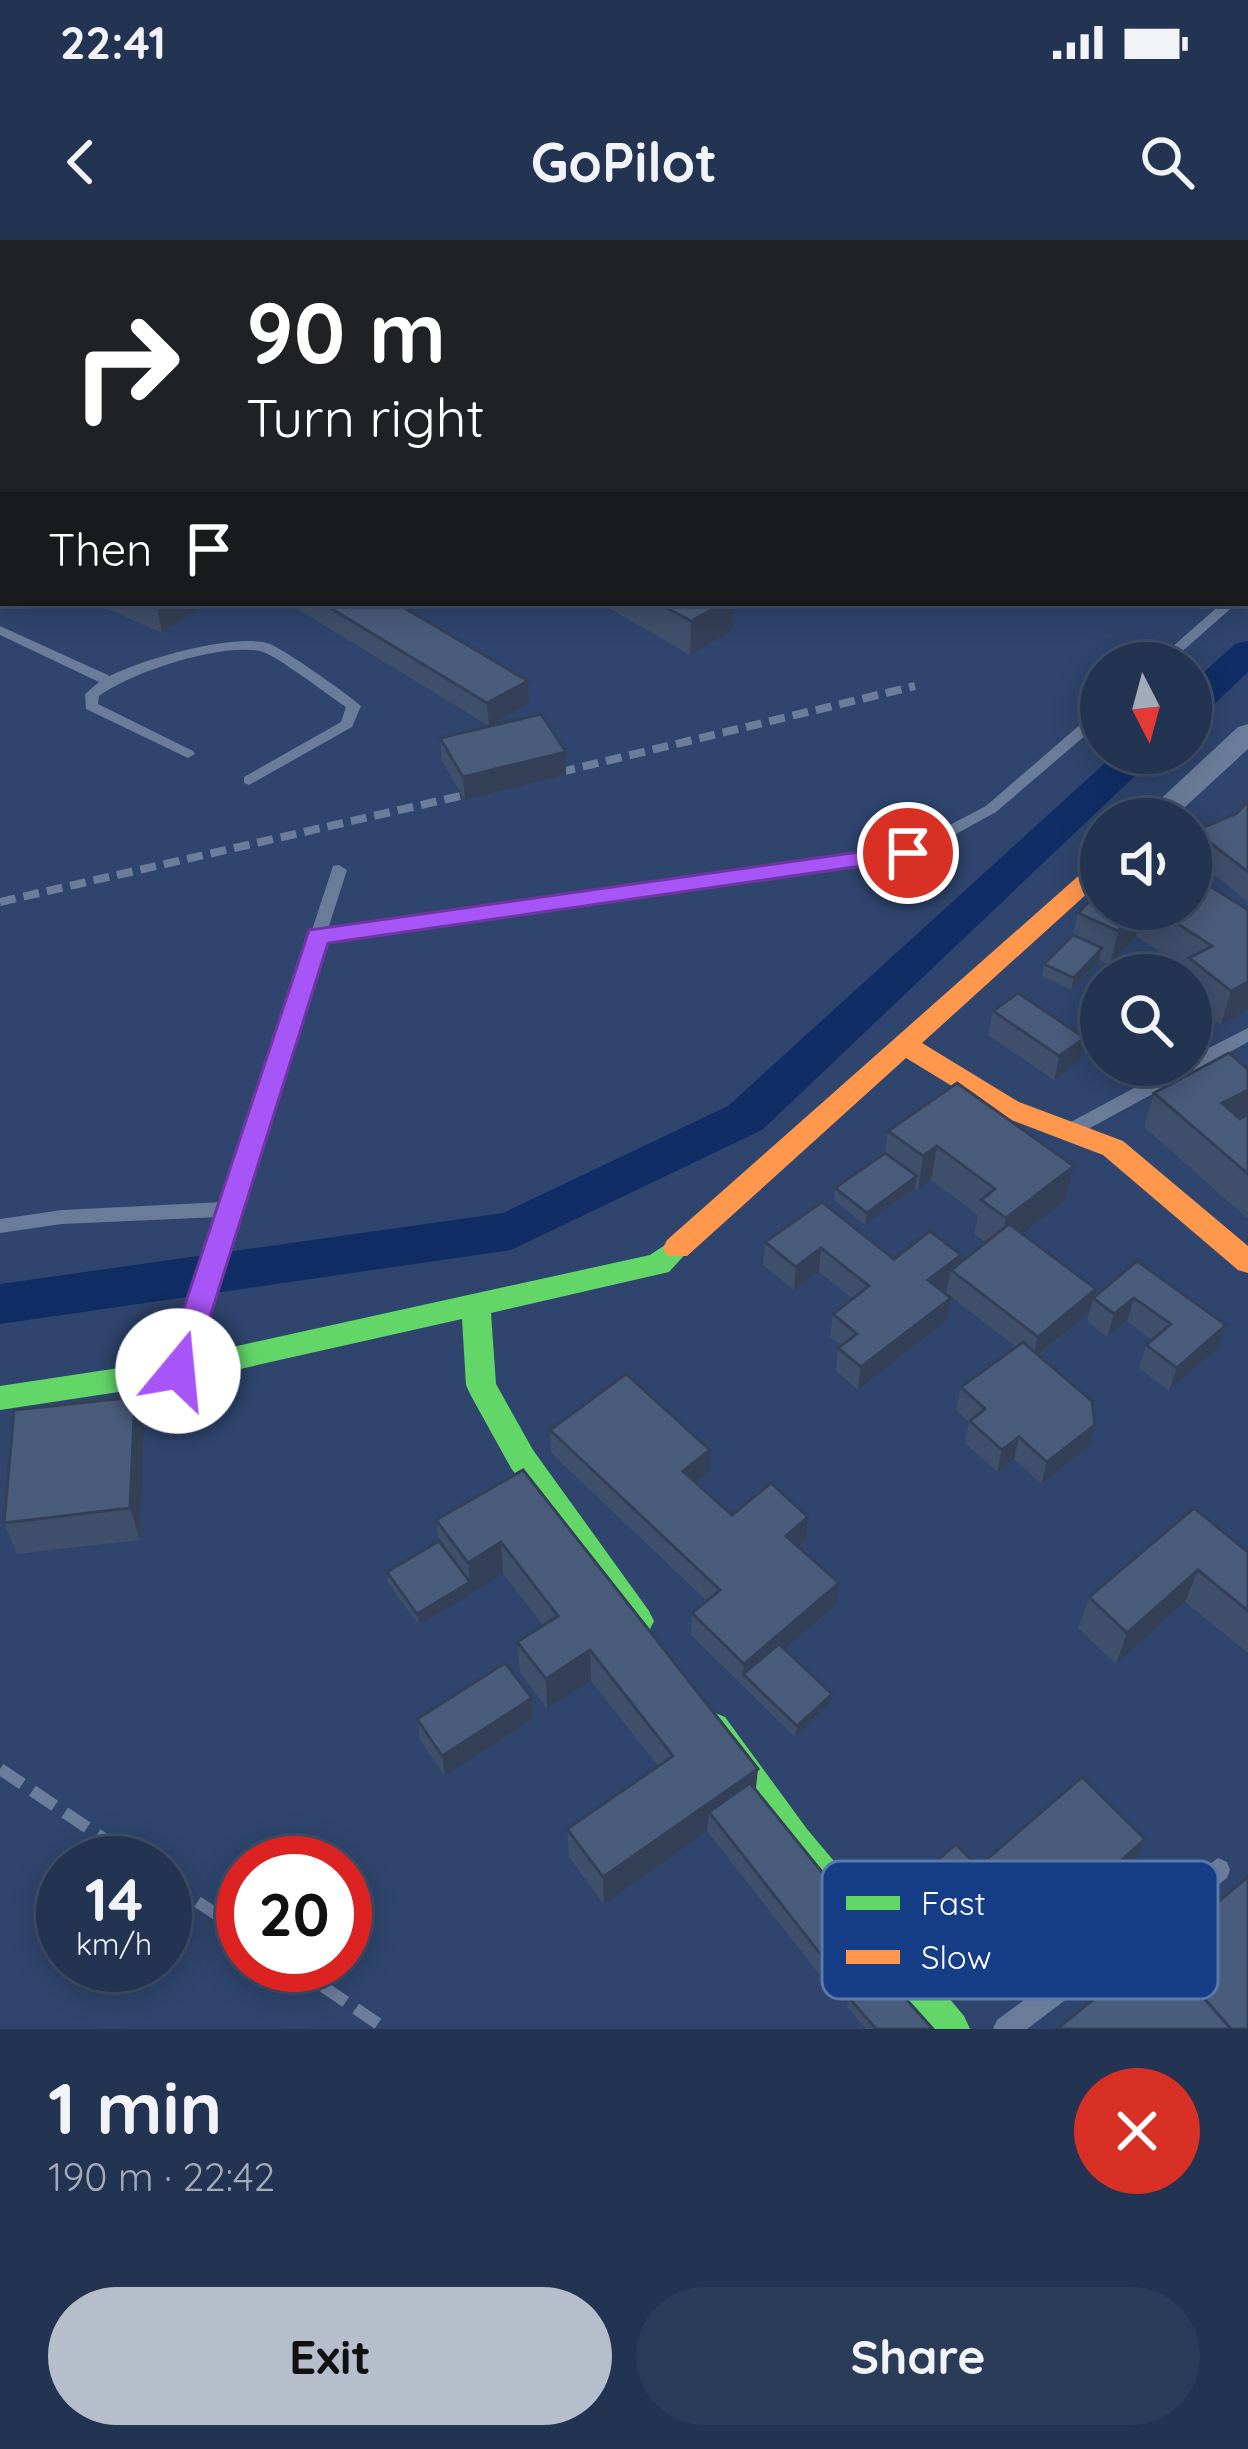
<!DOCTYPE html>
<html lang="en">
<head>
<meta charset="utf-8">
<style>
  :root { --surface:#233452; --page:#2b3c59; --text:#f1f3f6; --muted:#a3aab8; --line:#404f69; --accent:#b6becc }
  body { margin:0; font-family:Quicksand,sans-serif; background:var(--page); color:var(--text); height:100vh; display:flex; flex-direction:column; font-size:45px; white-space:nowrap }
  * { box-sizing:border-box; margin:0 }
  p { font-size:39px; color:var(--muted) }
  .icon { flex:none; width:66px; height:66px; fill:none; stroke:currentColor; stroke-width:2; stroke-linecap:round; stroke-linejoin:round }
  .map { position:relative; height:1789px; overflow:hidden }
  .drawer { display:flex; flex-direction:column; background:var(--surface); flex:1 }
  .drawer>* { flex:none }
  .guide { position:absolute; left:0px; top:0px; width:1248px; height:366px; box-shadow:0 6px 30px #0003,0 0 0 3px var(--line); background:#202124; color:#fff; overflow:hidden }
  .needle { width:78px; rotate:174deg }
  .tools { position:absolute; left:1080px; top:402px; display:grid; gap:24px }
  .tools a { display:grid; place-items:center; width:132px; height:132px; border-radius:50%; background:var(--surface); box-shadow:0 6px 30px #0003,0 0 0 3px var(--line); font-size:60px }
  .speed { position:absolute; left:36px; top:1596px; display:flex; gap:24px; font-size:60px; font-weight:700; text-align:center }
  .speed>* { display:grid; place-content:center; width:156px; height:156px; border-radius:50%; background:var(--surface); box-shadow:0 6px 30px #0003,0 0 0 3px var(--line); line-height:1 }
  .speed small { font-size:30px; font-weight:400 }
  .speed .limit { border:18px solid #d22; background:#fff; color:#111 }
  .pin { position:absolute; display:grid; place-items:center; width:102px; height:102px; color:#fff; margin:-51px; border:6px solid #fff; border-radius:50%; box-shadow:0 3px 12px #0007 }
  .me { position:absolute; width:132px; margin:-66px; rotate:17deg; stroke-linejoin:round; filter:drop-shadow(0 0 9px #0008) }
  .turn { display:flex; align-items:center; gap:42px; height:252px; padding:0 48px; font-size:54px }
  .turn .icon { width:156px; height:156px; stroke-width:2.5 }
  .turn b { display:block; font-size:84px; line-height:102px }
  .then { display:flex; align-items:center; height:114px; padding:0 48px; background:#0003; gap:24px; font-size:45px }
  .round { display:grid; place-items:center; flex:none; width:126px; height:126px; border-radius:63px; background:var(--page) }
  .head { display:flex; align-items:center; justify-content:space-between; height:204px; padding:0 48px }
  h1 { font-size:72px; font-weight:800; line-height:90px }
  .button { display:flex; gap:24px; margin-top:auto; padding:24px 48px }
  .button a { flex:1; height:138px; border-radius:72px; background:var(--accent); color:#111; font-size:48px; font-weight:800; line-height:138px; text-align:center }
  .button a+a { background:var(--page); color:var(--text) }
  .status { display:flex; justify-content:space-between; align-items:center; height:84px; padding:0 60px; background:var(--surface); direction:ltr }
  .status svg { height:33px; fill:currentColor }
  header { display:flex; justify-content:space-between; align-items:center; height:156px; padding:0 48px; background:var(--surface); font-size:54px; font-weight:800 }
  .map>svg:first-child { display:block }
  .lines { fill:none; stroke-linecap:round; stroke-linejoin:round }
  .canal { fill:#102e65; fill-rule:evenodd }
  .lane { fill:#6b7c9b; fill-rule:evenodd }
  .street { fill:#6b7c9b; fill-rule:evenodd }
  .fast { fill:#63d668; fill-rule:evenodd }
  .slow { fill:#ff974d; fill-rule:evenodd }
  .rail-far1 { stroke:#6c7d9b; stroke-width:8; stroke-dasharray:16 8; stroke-linecap:butt }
  .rail { stroke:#6c7d9b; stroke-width:12; stroke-dasharray:27 12; stroke-linecap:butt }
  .wall { fill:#404f6b }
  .shaded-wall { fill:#344057 }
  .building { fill:#4a5c7c; stroke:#344057; stroke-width:3 }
  .route { fill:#a855f7; stroke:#6d37a1; stroke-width:3 }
  .key { fill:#153e87; stroke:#5b78ab; stroke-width:3 }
  .key-label { font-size:33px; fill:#fff }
</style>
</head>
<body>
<div class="status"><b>22:41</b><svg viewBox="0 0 49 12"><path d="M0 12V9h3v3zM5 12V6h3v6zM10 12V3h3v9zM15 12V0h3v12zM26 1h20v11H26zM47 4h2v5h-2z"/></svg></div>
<header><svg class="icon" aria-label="back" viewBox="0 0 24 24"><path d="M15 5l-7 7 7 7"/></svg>GoPilot<svg class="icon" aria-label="search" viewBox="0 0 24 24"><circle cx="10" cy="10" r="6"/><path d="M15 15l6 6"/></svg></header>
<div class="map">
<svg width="1248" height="1789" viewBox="0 0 1248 1789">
  <rect width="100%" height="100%" fill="#2f456d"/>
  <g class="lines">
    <g class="canal">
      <polygon points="1248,401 1248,432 1205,473 1191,477 1191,444 1235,404"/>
      <polygon points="1116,513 1159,513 762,890 511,1010 0,1084 0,1044 503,973 728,866"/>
    </g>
    <g class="lane">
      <polygon points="34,0 50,0 46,3 30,3"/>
      <polygon points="1028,0 1040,0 1037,3 1025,3"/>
      <polygon points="3,9 3,15 0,16 0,10"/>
      <polygon points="3,167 3,175 0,176 0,168"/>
      <polygon points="1248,344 1248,353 1245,354 1245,345"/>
      <polygon points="1222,363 1237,363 1169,423 1154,423"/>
      <path d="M0,386l110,50c34,-17 120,-42 157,-33 13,3 82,52 94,63l-9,21 -103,58 -5,-2v-6l97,-55 5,-15c-17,-11 -71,-53 -86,-56 -40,-8 -129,21 -161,45l-1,8 95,47 2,3 -7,4 -102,-49 -1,-15 14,-12 -99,-47z"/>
      <polygon points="1101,470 1101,482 996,572 914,617 325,700 186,1135 179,1137 172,1135 169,1129 219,977 62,984 0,993 0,979 62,970 223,962 333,626 339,625 347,630 328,689 904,609 986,566 1096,471"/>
      <polygon points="1248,788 1248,802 1079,894 1073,896 1064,889 1067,884 1177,825 1191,825 1191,817"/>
      <polygon points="1218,1618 1227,1622 1230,1630 1227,1638 1027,1789 993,1789 997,1780"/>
    </g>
    <polygon class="street" points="1248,484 1248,509 1172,579 1139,579 1238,487"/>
    <g class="fast">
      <polygon points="677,997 687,1000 691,1008 669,1032 491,1073 496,1144 533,1210 649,1371 654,1381 649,1391 637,1396 625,1391 511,1228 470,1154 466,1145 462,1079 178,1143 0,1170 0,1146 178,1119 650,1015"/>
      <polygon points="713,1472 725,1477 807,1589 964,1776 970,1789 926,1789 781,1613 701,1499 696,1488 701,1477"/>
    </g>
    <polygon class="slow" points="1101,620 1101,641 922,803 1019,862 1123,901 1248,1006 1248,1033 1238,1030 1103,915 1001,876 906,818 687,1016 667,1016 663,1008 667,1000 1093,623"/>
    <g class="rail-far1">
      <polyline points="536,538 915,446"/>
      <polyline points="0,662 495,548"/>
    </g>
    <g class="rail">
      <polyline points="0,1529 140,1623"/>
      <polyline points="165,1640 243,1692"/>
      <polyline points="291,1725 386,1789"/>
    </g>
  </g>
  <g class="wall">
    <polygon points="459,0 570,0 578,3 467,3"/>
    <polygon points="592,0 730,0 729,3 603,3"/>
    <polygon points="757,0 991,0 986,3 757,3"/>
    <polygon points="1245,56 1248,57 1248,94 1245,93"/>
    <polygon points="0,224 3,225 3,323 0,321"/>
    <polygon points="94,363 207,363 162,393"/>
    <polygon points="298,363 396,363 528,441 529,464 489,486 566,512 566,535 465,560 442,521 440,498 489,486 299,370"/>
    <polygon points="600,363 734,363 733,390 690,415"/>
    <polygon points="1248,561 1248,662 1191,616 1191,607 1195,591 1237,573"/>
    <polygon points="1101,669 1191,669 1248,770 1221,785 1191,761 1191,735 1184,735 1186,729 1136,696 1110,725 1099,720 1071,750 1042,736 1044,724 1073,695 1078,673"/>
    <polygon points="993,771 1079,822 1054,840 988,795"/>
    <polygon points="1248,829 1248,977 1247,978 1144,887 1154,853"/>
    <polygon points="888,891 1074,926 1066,960 1022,994 1094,1057 1137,1021 1218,1108 1169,1151 1139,1128 1146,1105 1152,1100 1127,1081 1107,1097 1087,1081 1089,1073 1039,1115 1089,1207 1041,1244 1014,1219 997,1232 965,1203 969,1182 956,1170 961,1147 1016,1107 946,1053 948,1045 941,1050 946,1081 858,1150 836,1131 838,1108 841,1106 830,1097 833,1074 853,1059 819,1032 794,1050 763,1025 765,1002 894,1019 960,1022 986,1002 974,994 978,975 931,940 918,950 915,948 865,985 834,960 835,948 885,913"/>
    <polygon points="144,1189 140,1300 17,1314 4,1283"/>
    <polygon points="550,1190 709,1232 696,1242 732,1275 808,1277 806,1300 798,1306 836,1365 784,1409 832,1454 830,1464 795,1497 691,1395 692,1373 707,1361 551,1213"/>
    <polygon points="523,1230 756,1550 881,1705 876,1724 836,1756 707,1591 604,1665 569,1617 567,1589 658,1526 591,1441 547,1469 520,1432 517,1402 543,1385 503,1334 419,1385 388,1343 387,1332 439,1301 436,1280"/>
    <polygon points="1248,1312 1248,1413 1185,1362 1116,1424 1078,1388 1089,1357"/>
    <polygon points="532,1458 533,1479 445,1536 420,1500 417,1479"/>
    <polygon points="1145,1599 1132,1627 993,1754 911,1664 918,1637"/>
    <polygon points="849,1758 933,1789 866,1789 847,1767"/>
  </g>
  <g class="shaded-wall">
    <polygon points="711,0 730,0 729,3 709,3"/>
    <polygon points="860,0 897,0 893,3 856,3"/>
    <polygon points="946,0 991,0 986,3 941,3"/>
    <polygon points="1155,0 1185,0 1180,3 1150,3"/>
    <polygon points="156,363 207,363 162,393"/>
    <polygon points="724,363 734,363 733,390 690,415 691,381"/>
    <polygon points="528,441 529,464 489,486 487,463"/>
    <polygon points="566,512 566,535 465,560 463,537"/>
    <polygon points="1138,669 1143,669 1136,696 1110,725 1118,691"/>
    <polygon points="1102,708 1099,720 1071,750 1074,738"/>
    <polygon points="1248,742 1248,770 1221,785 1231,751"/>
    <polygon points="1085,798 1079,822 1054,840 1059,816"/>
    <polygon points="1248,850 1248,878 1211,897 1222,863"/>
    <polygon points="937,906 931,940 918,950 923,916"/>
    <polygon points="1074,926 1066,960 999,1012 1006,978"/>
    <polygon points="917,936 915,948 865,985 867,973"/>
    <polygon points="821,1008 819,1032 794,1050 796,1027"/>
    <polygon points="961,1015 957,1035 951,1030 948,1045 924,1063 928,1040"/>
    <polygon points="1096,1049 1089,1073 1032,1120 1038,1097"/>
    <polygon points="951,1058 946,1081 858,1150 861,1127"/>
    <polygon points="1134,1058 1127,1081 1107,1097 1114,1074"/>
    <polygon points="1226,1085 1218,1108 1169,1151 1177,1128"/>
    <polygon points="135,1157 144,1189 140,1300 130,1268"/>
    <polygon points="1095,1185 1089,1207 1041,1244 1047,1222"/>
    <polygon points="1019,1197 1014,1219 997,1232 1002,1210"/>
    <polygon points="710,1210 709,1232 682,1253 683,1231"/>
    <polygon points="808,1277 806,1300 784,1318 786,1296"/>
    <polygon points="501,1302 503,1334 471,1354 468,1323"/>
    <polygon points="1198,1330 1185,1362 1116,1424 1127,1393"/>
    <polygon points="470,1342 471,1354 419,1385 417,1374"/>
    <polygon points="839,1343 836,1365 749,1439 743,1434 744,1424"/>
    <polygon points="590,1410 591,1441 547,1469 546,1439"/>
    <polygon points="832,1454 830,1464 795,1497 797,1486"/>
    <polygon points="532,1458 533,1479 445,1536 442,1516"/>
    <polygon points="758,1529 755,1558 709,1572 707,1591 604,1665 603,1637"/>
    <polygon points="1145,1599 1132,1627 993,1754 1002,1728"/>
    <polygon points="881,1705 876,1724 836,1756 839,1738"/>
  </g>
  <g class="building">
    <polygon points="516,0 570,0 578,3 524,3"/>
    <polygon points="798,0 860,0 856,3 809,3"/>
    <polygon points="895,0 946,0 941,3 890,3"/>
    <polygon points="1117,0 1155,0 1150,3 1112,3"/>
    <polygon points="0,224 3,225 3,294 0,292"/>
    <polygon points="322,363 396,363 528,441 487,463"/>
    <polygon points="658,363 724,363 691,381"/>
    <polygon points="541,474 566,512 463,537 440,498"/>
    <polygon points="1248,561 1248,632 1195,591 1237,573"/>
    <polygon points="1191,634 1248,670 1248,742 1231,751 1189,718 1212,706 1155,669 1191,669"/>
    <polygon points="1101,649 1101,669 1138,669 1118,691 1078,673"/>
    <polygon points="1073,695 1102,708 1074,738 1044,724"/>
    <polygon points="1018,753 1085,798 1059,816 993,771"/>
    <polygon points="1229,813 1248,829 1248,850 1222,863 1240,879 1248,874 1248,934 1154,853"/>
    <polygon points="957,843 1074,926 1006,978 981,960 995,949 937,906 923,916 888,891"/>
    <polygon points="885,913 917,936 867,973 835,948"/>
    <polygon points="822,962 894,1019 930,991 961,1015 928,1040 951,1058 861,1127 838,1108 857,1094 833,1074 869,1046 821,1008 796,1027 765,1002"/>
    <polygon points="1009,984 1096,1049 1038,1097 951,1030"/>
    <polygon points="1137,1021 1226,1085 1177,1128 1146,1105 1171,1084 1134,1058 1114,1074 1093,1058"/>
    <polygon points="1023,1102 1092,1161 1095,1185 1047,1222 1019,1197 1002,1210 970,1181 985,1169 961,1147"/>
    <polygon points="626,1134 710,1210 683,1231 732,1275 771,1243 808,1277 786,1296 839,1343 744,1424 692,1373 720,1350 550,1190"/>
    <polygon points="135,1157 130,1268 4,1283 14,1170"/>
    <polygon points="523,1230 758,1529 603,1637 567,1589 673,1516 590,1410 546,1439 517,1402 558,1376 501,1302 468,1323 436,1280"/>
    <polygon points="1194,1268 1248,1312 1248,1371 1198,1330 1127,1393 1089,1357"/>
    <polygon points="439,1301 470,1342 417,1374 387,1332"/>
    <polygon points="779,1404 832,1454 797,1486 743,1434"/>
    <polygon points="505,1423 532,1458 442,1516 417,1479"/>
    <polygon points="1082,1537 1145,1599 1002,1728 918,1637 956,1604 978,1627"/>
    <polygon points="750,1543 881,1705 839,1738 709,1572"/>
    <polygon points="1248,1637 1248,1789 1231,1789 1160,1709"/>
    <polygon points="1158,1706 1231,1789 1057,1789"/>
    <polygon points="880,1730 933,1789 876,1789 849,1758"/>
  </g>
  <polygon class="route" points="908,605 920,613 917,618 328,703 193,1131 189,1140 167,1140 163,1131 309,690"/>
  <rect x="822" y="1621" width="396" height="138" rx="18" class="key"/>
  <rect x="846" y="1656" width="54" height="14" fill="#63d668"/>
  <rect x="846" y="1710" width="54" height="14" fill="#ff974d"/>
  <g class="key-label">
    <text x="921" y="1675">Fast</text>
    <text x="921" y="1729">Slow</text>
  </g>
</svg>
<div class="tools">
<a><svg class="needle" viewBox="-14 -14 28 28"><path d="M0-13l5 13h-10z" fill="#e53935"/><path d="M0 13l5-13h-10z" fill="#a3aab8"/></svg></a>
<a><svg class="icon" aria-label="sound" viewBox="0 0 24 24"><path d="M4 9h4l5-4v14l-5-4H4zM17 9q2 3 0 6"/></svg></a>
<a><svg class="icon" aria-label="search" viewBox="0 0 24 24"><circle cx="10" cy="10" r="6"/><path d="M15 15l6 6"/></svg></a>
</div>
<div class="speed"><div>14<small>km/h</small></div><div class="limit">20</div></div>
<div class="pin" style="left:908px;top:613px;background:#d93025"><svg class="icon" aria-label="arrive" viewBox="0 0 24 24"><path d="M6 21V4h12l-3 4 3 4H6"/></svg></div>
<svg class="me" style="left:178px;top:1131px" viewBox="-20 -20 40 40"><circle r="19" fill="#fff"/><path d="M0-13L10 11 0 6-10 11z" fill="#a855f7"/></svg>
<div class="guide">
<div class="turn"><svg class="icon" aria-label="right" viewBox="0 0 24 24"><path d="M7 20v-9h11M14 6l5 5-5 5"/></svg><div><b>90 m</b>Turn right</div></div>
<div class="then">Then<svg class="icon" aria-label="arrive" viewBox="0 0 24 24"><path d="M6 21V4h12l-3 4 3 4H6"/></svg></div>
</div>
</div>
<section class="drawer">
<div class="head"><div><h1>1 min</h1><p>190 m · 22:42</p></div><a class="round" style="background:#d93025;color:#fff"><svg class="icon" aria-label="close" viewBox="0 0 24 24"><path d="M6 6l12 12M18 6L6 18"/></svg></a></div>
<div class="button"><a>Exit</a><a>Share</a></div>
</section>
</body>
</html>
